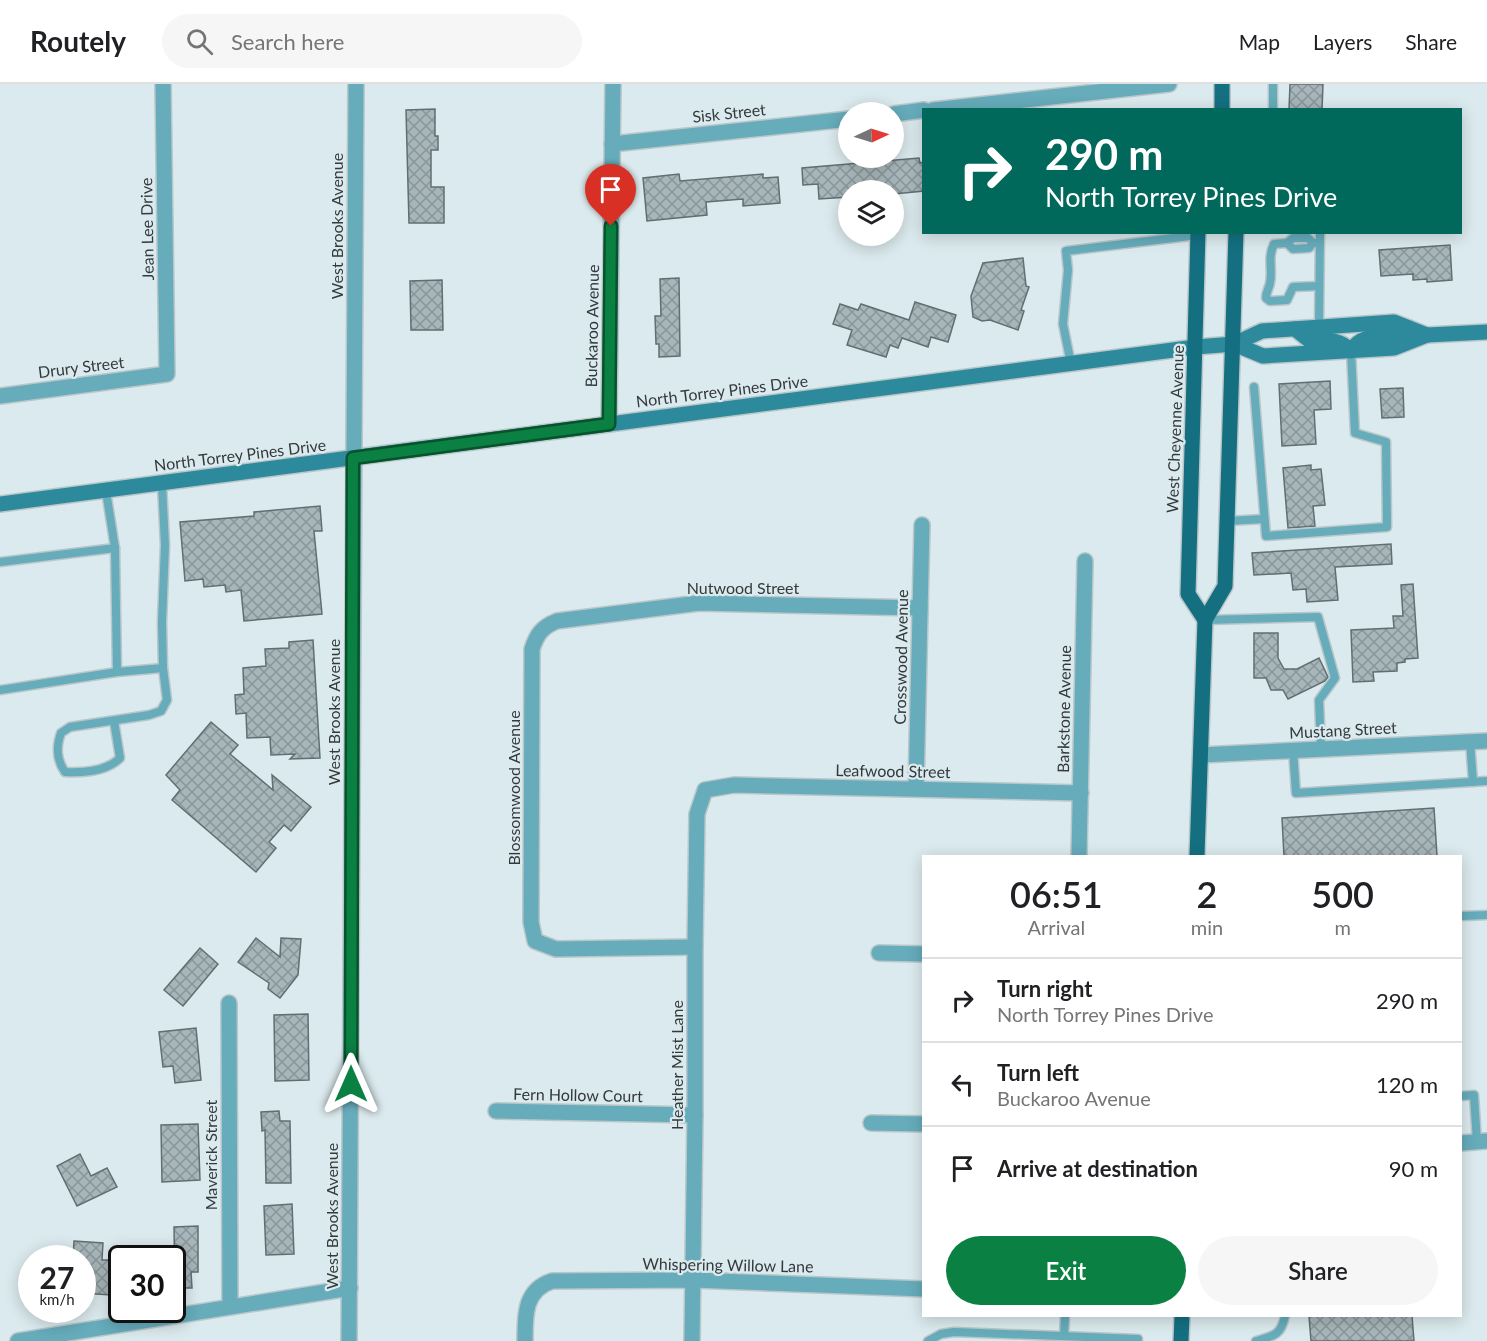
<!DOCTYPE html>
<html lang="en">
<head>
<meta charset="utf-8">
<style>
  :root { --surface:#fff; --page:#f6f6f6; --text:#202124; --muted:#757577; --line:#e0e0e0; --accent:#0b8043 }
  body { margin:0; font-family:Lato,sans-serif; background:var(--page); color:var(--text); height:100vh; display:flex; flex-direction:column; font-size:22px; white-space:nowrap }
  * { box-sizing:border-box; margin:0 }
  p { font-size:20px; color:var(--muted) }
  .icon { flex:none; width:33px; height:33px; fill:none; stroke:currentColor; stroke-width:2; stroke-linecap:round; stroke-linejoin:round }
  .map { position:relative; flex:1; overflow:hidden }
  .details { position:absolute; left:922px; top:771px; width:540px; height:462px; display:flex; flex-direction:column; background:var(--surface); border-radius:0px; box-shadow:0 3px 15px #0003 }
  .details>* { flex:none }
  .top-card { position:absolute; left:922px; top:24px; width:540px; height:126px; border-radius:0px; box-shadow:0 3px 15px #0003; background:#00695c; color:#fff; overflow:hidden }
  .needle { width:39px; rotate:86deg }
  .tools { position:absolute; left:838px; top:18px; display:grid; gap:12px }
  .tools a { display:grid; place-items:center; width:66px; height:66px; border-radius:50%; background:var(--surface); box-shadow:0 3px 15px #0003; font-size:30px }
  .speed { position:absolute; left:18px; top:1161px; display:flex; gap:12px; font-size:30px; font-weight:700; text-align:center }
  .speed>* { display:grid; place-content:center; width:78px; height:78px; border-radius:50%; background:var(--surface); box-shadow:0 3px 15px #0003; line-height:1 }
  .speed small { font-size:15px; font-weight:400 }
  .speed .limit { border:3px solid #111; border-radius:9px; background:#fff; color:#111 }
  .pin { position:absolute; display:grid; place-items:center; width:51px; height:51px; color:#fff; margin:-62px -26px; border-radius:50% 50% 50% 0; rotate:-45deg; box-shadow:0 0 6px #0007 }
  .pin .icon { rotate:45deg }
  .me { position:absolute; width:66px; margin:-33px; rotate:0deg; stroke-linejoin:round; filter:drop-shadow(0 0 4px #0008) }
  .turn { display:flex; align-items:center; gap:21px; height:126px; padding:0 24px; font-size:27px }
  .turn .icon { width:78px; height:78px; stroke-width:2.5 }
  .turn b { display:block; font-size:42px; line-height:51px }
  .eta { display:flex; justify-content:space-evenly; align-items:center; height:102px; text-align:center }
  .eta b { font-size:36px; font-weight:600; line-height:42px }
  .action { display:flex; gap:12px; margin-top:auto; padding:12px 24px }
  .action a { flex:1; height:69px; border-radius:36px; background:var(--accent); color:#fff; font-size:24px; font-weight:600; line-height:69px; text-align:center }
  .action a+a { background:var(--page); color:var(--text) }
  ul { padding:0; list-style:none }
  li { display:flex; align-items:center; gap:18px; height:84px; padding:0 24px; border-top:2px solid var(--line) }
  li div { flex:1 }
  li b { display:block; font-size:22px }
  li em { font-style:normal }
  header { display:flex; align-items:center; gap:36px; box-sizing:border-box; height:84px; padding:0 30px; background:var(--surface); border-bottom:2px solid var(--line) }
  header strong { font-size:28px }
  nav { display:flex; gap:33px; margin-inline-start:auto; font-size:21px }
  .search { width:420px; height:54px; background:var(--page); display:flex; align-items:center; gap:15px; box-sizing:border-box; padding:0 21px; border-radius:33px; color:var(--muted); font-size:22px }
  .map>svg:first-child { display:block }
  .building { fill:url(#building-cross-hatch); stroke:#616e72; stroke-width:1.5 }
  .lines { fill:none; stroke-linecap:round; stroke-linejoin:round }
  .service-casing { stroke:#bac7ca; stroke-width:11 }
  .minor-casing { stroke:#bac7ca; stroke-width:18 }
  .secondary-casing { stroke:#bac7ca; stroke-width:18 }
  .primary-casing { stroke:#bac7ca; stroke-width:18 }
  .service { stroke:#66acbb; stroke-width:8 }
  .minor { stroke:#66acbb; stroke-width:15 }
  .secondary { stroke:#2d8a9d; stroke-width:15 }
  .primary { stroke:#147081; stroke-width:15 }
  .route-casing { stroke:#07532c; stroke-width:15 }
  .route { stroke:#0b8043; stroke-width:10 }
  .labels { text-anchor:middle; stroke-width:4.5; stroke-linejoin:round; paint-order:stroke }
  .street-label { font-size:16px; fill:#343a3c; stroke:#dbeaee }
</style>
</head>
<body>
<header>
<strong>Routely</strong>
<div class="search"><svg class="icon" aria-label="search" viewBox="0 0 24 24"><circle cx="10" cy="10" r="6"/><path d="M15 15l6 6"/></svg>Search here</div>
<nav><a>Map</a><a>Layers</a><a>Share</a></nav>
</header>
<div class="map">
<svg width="1487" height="1257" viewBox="0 0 1487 1257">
  <defs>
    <pattern id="building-cross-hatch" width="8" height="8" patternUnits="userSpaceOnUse" patternTransform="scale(1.5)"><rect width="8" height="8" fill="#a7b6ba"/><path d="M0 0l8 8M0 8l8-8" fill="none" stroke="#899598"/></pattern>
  </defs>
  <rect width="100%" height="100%" fill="#dbeaee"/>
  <g class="building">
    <polygon points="1290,0 1323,0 1322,26 1289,26"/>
    <polygon points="435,25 435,52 438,52 438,66 431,66 431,103 444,103 444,139 409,139 406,26"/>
    <polygon points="919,74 920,79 924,78 924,107 894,110 894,106 849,106 849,113 819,115 818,100 803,101 802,84"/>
    <polygon points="679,90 680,97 763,90 763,94 778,93 780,119 743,122 743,115 706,118 707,131 647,137 643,94"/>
    <polygon points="1450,161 1452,196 1427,198 1427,195 1413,196 1413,190 1381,192 1379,166"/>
    <polygon points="1023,174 1026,202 1029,203 1021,226 1024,227 1018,246 990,236 982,237 973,233 971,212 983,179"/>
    <polygon points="679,194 680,272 659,273 659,260 656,260 655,232 661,232 660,195"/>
    <polygon points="442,196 443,246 411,246 410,197"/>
    <polygon points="915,218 956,231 948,258 931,253 928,263 902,254 898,264 890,261 886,273 847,261 852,246 833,240 840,220 858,226 861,220 909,236"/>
    <polygon points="1330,297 1331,325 1314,326 1316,360 1282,362 1279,300"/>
    <polygon points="1403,304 1404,333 1382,334 1380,305"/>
    <polygon points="1311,381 1311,386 1321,385 1325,421 1313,422 1315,442 1288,444 1283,384"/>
    <polygon points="320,422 322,447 314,447 322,530 244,537 241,506 226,508 225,501 204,503 203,495 185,497 180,438 254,432 254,428"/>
    <polygon points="1391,460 1392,480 1335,483 1338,516 1307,518 1306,505 1293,506 1291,489 1254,491 1252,469"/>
    <polygon points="1413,500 1418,574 1405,575 1405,578 1397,579 1397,587 1373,588 1374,597 1353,598 1351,546 1394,544 1393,532 1403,532 1401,501"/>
    <polygon points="1254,549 1278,549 1278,574 1284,585 1297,585 1319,574 1328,593 1325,597 1288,615 1283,606 1271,606 1266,594 1254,594"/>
    <polygon points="313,556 320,674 290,675 295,670 271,671 270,653 247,654 246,629 236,630 235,611 244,610 243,584 266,582 265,565 289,564 289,558"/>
    <polygon points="211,638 238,661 230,670 273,706 272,691 311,723 291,747 284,741 269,758 276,764 256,788 172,716 180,706 166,691"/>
    <polygon points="1434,724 1437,772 1284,772 1282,734"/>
    <polygon points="256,854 280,873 281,854 301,855 298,891 280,914 268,905 269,899 238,878"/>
    <polygon points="200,864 218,880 183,922 164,906"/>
    <polygon points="308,930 309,996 275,997 274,931"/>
    <polygon points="196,944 201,996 175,999 173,982 163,983 159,948"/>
    <polygon points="279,1027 280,1037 290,1037 291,1099 266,1099 265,1046 262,1047 261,1028"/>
    <polygon points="198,1040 200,1096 162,1098 161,1041"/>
    <polygon points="80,1070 91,1092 107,1084 117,1103 77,1122 57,1082"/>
    <polygon points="292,1120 294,1170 266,1171 264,1122"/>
    <polygon points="198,1142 198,1188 191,1188 192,1204 175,1204 174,1143"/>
    <polygon points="74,1157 103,1159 102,1176 113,1176 111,1211 82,1209 82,1174 73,1174"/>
    <polygon points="1309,1232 1412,1232 1414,1257 1311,1257"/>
  </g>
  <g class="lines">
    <g class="service-casing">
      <g id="service">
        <polyline points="1273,0 1273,26"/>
        <polyline points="1287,159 1293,154 1308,154 1313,159"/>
        <path d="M1319,159h-6l-4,5 -16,1 -6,-6 -13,1c-7,15 -1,25 -4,39 -1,6 -4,8 -4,15l4,3 17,-1 6,-13 26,-1"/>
        <polyline points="1319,243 1320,148"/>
        <polyline points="1071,280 1063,240 1068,186 1066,167 1198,151"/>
        <polyline points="1254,303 1266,452 1387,443 1386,358 1355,349 1351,267"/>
        <polyline points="1227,437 1264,435"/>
        <polyline points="115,464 117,588 163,584 162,538 165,461 162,400"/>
        <polyline points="0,478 115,464 106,407"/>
        <polyline points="1205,536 1318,533 1335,594 1319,616 1321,665"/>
        <polyline points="0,606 117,588"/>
        <path d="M114,637l6,37c-13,13 -36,15 -55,14 -9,-13 -9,-25 -4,-39l9,-6 79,-12 12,-4 6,-11 -4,-32"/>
        <polyline points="1470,657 1473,698"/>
        <polyline points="1293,666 1296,709 1487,697"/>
        <polyline points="1461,832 1487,831"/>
        <polyline points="1461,1012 1474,1011 1477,1058"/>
        <polyline points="1064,1252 1065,1232"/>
        <polyline points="928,1257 941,1250 954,1248 1138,1255"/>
        <path d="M1256,1257c18,-5 25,-6 29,-25"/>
      </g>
    </g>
    <g class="minor-casing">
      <g id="minor">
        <polyline points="933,26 1169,0"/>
        <polyline points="894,30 924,26"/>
        <polyline points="612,60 849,35"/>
        <polyline points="0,312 167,290 163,0"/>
        <polyline points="609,340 613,0"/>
        <polyline points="1201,671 1487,657"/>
        <polyline points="916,705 922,441"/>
        <polyline points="1079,772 1085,477"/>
        <path d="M695,863l-139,2 -21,-8 -4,-19 1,-273c5,-15 10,-22 25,-28l142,-18 221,5"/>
        <polyline points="879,869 924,870"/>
        <polyline points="229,919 230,1222"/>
        <polyline points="496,1027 695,1031"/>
        <polyline points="871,1039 924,1040"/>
        <polyline points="1461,1059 1487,1057"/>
        <polyline points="18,1257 350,1204"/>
        <polyline points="349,1257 356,0"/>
        <path d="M525,1257c0,-25 -1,-51 27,-60l141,-1 231,9"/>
        <polyline points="692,1257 695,1031 695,863 697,730 705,706 734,701 1081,709"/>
      </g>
    </g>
    <g class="secondary-casing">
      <g id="secondary">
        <path d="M1295,245l15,12c17,-1 29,-3 41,10 10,-18 35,-15 53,-18l5,-5"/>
        <polyline points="1234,260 1263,272 1394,264 1427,251 1487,248"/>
        <polyline points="0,420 1196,263 1234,260 1262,247 1394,238 1427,251"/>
      </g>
    </g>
    <g class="primary-casing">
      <g id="primary">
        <polyline points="1222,26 1222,0"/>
        <polyline points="1198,148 1188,510 1205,536"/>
        <polyline points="1197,772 1205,536 1225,502 1236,148"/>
        <polyline points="1181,1257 1182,1232"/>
      </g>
    </g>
    <use href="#service" class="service"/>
    <use href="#minor" class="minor"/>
    <use href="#secondary" class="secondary"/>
    <use href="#primary" class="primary"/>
  </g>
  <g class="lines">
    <g class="route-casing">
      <polyline id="route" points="351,1000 353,374 609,340 611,142"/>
    </g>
    <use href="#route" class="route"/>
  </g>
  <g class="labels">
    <g class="street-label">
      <text transform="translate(729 29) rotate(-6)" y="6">Sisk Street</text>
      <text transform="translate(337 142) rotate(-90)" y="6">West Brooks Avenue</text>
      <text transform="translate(147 145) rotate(-91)" y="6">Jean Lee Drive</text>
      <text transform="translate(592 242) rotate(-89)" y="6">Buckaroo Avenue</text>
      <text transform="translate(81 283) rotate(-7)" y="6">Drury Street</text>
      <text transform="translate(722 307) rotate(-7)" y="6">North Torrey Pines Drive</text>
      <text transform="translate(1175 345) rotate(-88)" y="6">West Cheyenne Avenue</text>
      <text transform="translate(240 371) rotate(-7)" y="6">North Torrey Pines Drive</text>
      <text x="743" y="510">Nutwood Street</text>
      <text transform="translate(901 573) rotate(-89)" y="6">Crosswood Avenue</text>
      <text transform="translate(1064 625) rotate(-89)" y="6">Barkstone Avenue</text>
      <text transform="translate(334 628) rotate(-90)" y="6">West Brooks Avenue</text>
      <text transform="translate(1343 646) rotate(-3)" y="6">Mustang Street</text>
      <text transform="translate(893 687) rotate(1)" y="6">Leafwood Street</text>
      <text transform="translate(514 704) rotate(-90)" y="6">Blossomwood Avenue</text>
      <text transform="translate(677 981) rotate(-90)" y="6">Heather Mist Lane</text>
      <text transform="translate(578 1011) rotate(1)" y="6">Fern Hollow Court</text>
      <text transform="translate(211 1071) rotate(-90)" y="6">Maverick Street</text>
      <text transform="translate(332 1132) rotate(-90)" y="6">West Brooks Avenue</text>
      <text transform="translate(728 1181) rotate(1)" y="6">Whispering Willow Lane</text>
    </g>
  </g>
</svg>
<div class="tools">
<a><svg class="needle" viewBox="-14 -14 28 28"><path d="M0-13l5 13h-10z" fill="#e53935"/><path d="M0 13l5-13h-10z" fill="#757577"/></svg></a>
<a><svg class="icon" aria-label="layers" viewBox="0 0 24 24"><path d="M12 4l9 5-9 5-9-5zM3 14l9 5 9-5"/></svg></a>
</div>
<div class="speed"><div>27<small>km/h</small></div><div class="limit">30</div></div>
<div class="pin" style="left:611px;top:142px;background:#d93025"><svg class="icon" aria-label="arrive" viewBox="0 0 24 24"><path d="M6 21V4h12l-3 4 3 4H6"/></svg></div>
<svg class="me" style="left:351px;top:1000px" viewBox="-20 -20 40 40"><path d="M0-17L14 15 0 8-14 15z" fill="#0b8043" stroke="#fff" stroke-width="4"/></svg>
<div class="top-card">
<div class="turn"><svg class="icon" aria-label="right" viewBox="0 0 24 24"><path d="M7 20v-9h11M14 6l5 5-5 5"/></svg><div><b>290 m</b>North Torrey Pines Drive</div></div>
</div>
<section class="details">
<div class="eta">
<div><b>06:51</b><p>Arrival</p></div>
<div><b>2</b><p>min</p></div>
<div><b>500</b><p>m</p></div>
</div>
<ul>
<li><svg class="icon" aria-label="right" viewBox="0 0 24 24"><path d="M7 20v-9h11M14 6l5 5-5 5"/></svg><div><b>Turn right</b><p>North Torrey Pines Drive</p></div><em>290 m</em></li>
<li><svg class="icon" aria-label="left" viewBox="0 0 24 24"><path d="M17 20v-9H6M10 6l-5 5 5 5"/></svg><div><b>Turn left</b><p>Buckaroo Avenue</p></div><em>120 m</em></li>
<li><svg class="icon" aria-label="arrive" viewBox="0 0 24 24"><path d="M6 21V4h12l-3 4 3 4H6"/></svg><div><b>Arrive at destination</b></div><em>90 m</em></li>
</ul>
<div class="action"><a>Exit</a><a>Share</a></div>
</section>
</div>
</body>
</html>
